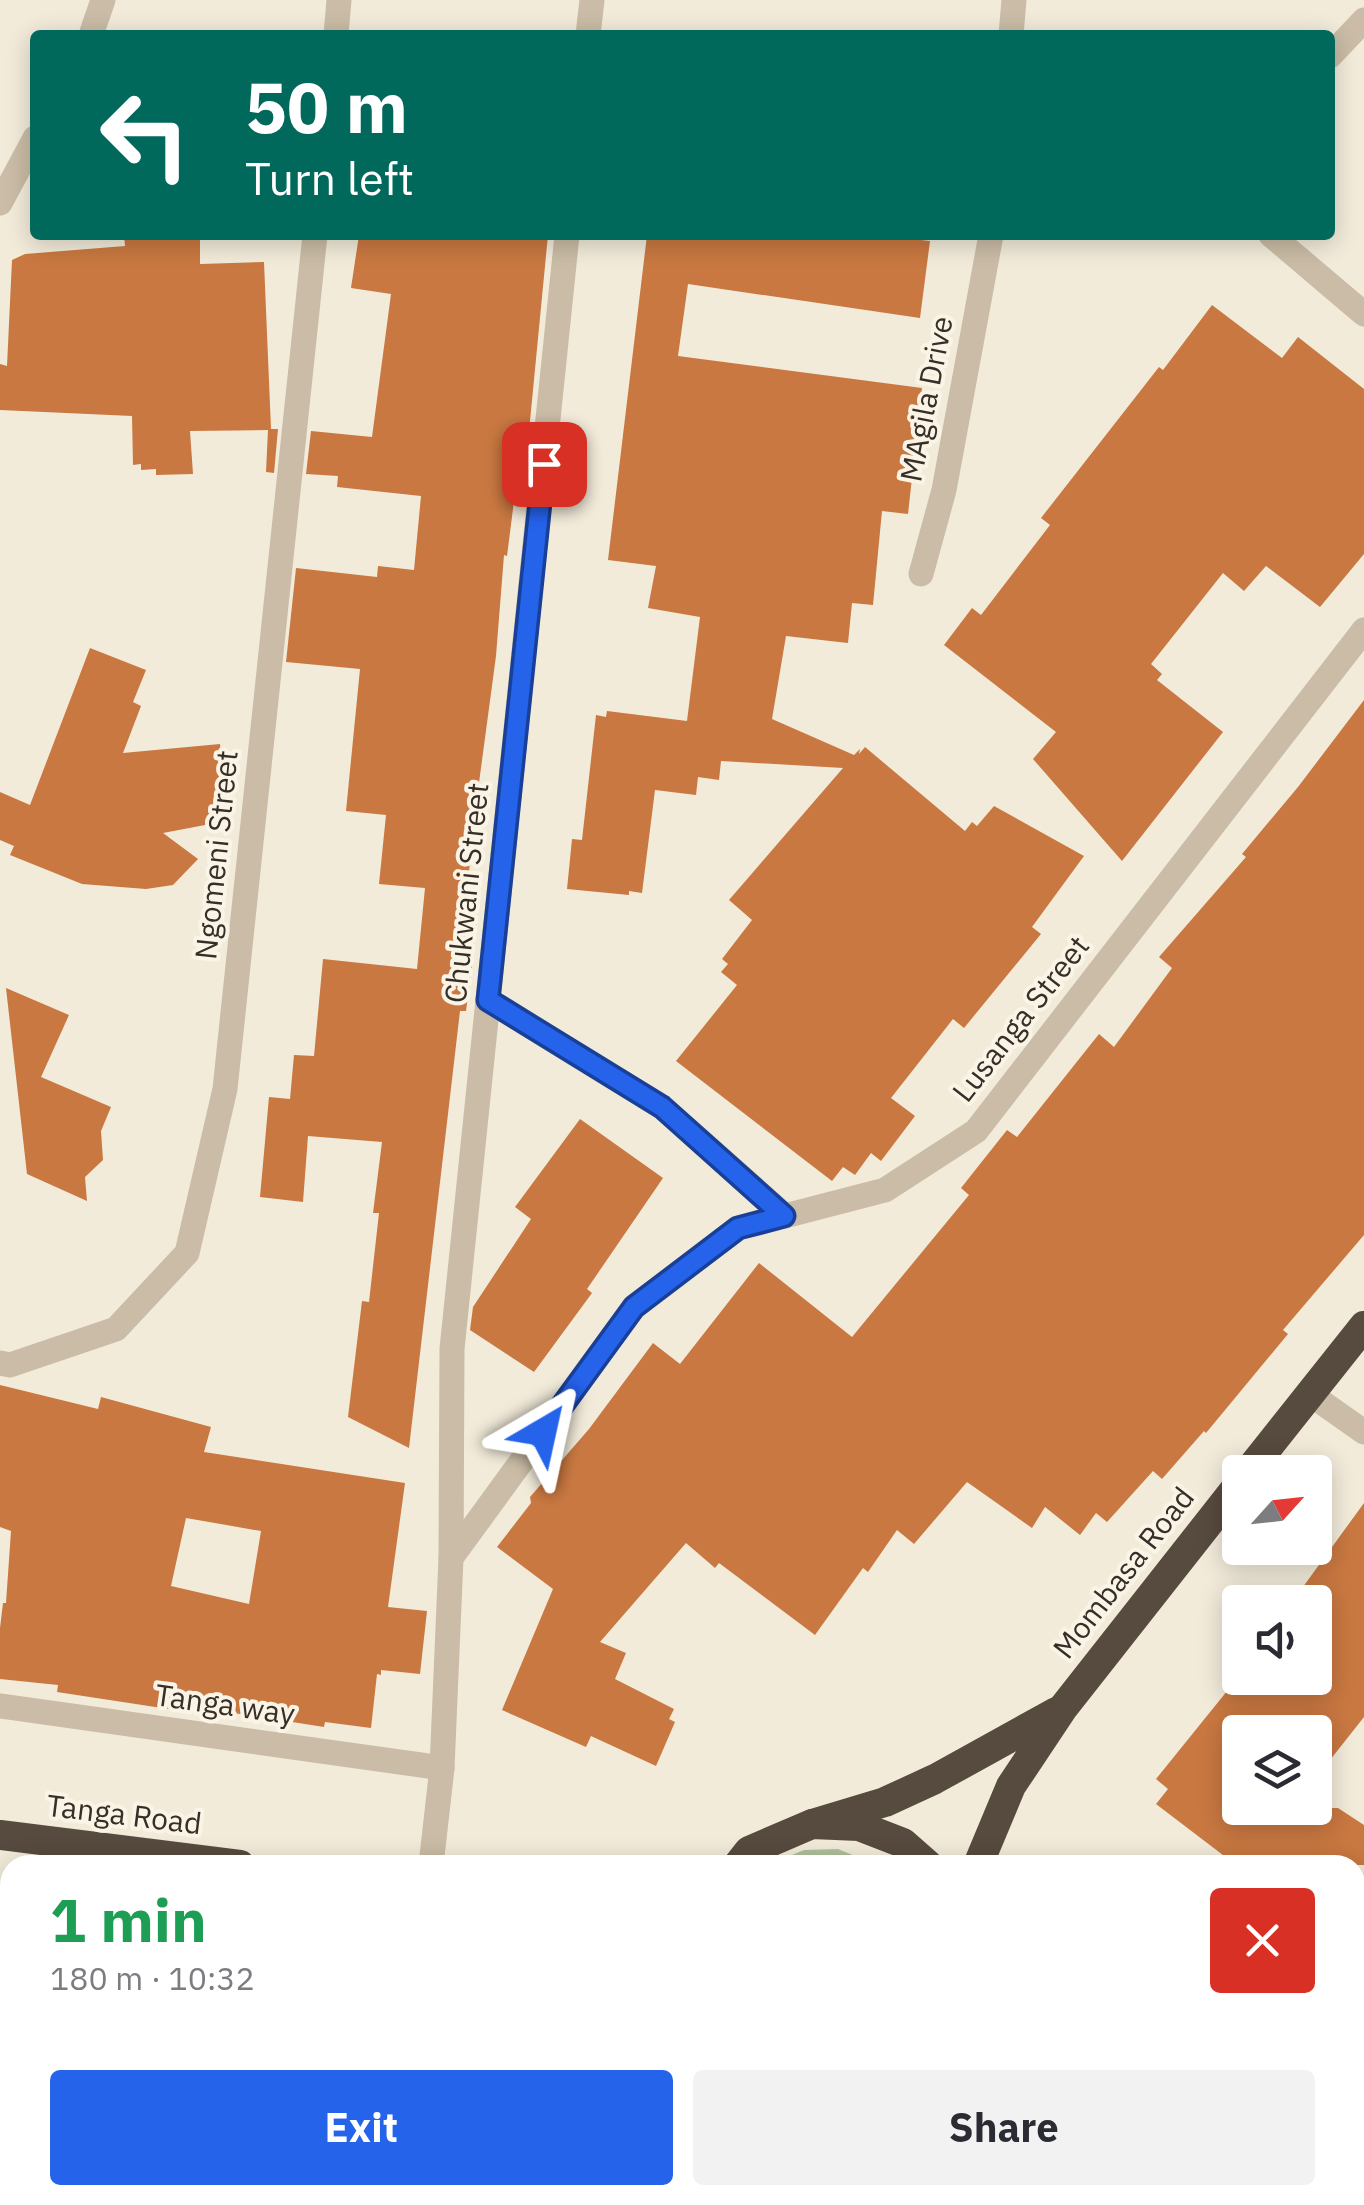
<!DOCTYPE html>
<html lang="en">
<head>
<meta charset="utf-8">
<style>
  :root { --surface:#fff; --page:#f2f2f3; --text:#2b2b33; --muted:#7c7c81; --accent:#2563eb }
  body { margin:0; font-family:"IBM Plex Sans",sans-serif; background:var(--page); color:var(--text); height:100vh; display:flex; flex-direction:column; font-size:38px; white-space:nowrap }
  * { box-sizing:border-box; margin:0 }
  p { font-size:32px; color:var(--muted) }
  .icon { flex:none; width:55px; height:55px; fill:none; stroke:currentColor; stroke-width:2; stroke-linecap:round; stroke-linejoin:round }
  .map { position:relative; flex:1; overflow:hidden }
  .panel { position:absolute; left:0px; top:1855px; width:1365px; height:350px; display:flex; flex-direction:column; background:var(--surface); border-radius:30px 30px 0 0; box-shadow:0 5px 25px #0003 }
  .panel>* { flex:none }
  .guide { position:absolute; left:30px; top:30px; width:1305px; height:210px; border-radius:10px; box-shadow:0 5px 25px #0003; background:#00695c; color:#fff; overflow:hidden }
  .needle { width:65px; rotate:63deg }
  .tools { position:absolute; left:1222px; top:1455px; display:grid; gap:20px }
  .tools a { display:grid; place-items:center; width:110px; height:110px; border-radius:10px; background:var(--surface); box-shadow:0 5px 25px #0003; font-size:50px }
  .pin { position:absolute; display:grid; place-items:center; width:85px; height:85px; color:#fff; margin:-42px; border-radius:20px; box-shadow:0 5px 15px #0006 }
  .me { position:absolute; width:110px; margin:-55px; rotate:36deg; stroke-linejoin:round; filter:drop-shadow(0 0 8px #0008) }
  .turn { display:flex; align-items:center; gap:35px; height:210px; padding:0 50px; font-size:45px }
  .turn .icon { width:130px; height:130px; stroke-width:2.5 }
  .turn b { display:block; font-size:70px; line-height:85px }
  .round { display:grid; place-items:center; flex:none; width:105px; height:105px; border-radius:10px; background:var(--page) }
  .headline { display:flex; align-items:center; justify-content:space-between; height:170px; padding:0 50px }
  h1 { font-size:60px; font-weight:700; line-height:75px; color:#1e9e55 }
  .primary-button { display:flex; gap:20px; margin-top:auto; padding:20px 50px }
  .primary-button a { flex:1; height:115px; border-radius:10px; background:var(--accent); color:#fff; font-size:40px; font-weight:700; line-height:115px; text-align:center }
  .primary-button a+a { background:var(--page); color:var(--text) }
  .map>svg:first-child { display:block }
  .green { fill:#aec19a }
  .building { fill:#c97841; fill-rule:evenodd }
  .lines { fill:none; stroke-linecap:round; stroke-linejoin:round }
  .minor { stroke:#cabca6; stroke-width:25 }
  .major { stroke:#786858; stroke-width:25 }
  .highway { stroke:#574a3e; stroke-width:30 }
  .route-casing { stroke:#184099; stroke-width:25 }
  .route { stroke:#2563eb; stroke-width:18 }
  .labels { text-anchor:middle; stroke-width:8; stroke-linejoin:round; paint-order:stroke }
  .street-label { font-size:30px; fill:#362e27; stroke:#faf4e6 }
</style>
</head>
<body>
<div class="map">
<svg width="1364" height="2205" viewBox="0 0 1364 2205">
  <rect width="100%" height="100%" fill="#f2ebda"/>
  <polygon class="green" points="838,1849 877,1865 768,1865 804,1850"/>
  <g class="building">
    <polygon points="124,235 200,235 200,264 264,262 271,429 278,429 274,473 266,472 268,430 190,431 193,474 156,475 156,469 141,470 141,464 133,465 132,416 0,410 0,364 7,366 12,260 25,254 125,246"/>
    <polygon points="359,235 548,235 527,452 522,494 515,493 507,556 504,555 496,656 474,820 465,914 477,916 471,974 466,1011 460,1011 409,1448 348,1417 362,1301 369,1302 379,1213 373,1213 382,1142 308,1136 303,1202 260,1197 269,1097 290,1099 294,1055 314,1056 323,959 417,969 425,888 379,884 386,815 346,811 360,669 286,662 296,568 377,577 378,566 414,570 421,496 337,487 338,476 306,474 311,431 372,437 391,294 351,288"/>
    <polygon points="647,235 922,235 921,240 930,241 920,318 688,284 678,356 922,388 908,514 882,511 873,605 852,603 848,643 786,636 772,719 854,755 860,749 859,754 865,747 965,831 972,822 977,826 994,806 1084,856 1032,927 1041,934 964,1028 953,1019 891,1098 915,1116 881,1161 871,1153 855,1175 843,1167 832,1181 676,1061 737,985 721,972 728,964 722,959 752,920 729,900 843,768 721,761 719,780 698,777 696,795 655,790 642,893 629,891 629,895 567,889 572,839 582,840 596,715 606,717 607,711 687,721 700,617 648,608 656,566 608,560"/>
    <polygon points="1212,305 1282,358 1298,337 1364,389 1364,554 1320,607 1266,566 1244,591 1223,573 1151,664 1162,674 1157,680 1223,732 1122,861 1033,759 1056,732 944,645 972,608 981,615 1050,525 1041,518 1159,367 1163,370"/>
    <polygon points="90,648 146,670 133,702 141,706 123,753 220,744 226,821 163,833 198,859 173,885 146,889 82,884 10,855 14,846 0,840 0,792 30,805"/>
    <polygon points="1364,700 1364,1235 1283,1330 1288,1334 1206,1433 1204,1431 1162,1479 1153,1471 1107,1522 1096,1513 1080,1535 1045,1507 1032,1528 967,1482 914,1544 897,1530 868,1572 863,1568 815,1635 719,1563 715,1568 686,1543 600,1642 626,1653 615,1679 674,1709 669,1719 675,1722 656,1766 591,1736 586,1747 502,1710 553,1589 497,1547 531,1503 530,1497 589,1429 653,1343 680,1364 759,1263 852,1337 969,1195 961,1188 1007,1130 1017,1137 1099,1034 1114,1047 1172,968 1159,957 1246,857 1242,854 1298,787"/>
    <polygon points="6,988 69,1015 41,1077 111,1107 101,1131 103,1160 85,1177 87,1201 27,1174"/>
    <polygon points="580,1119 663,1178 587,1289 592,1293 534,1372 470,1330 473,1307 531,1219 515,1207"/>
    <path d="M0,1385l98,24 3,-12 110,30 -7,25 201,31 -17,124 39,4 -7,63 -39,-4v5l-4,-1 -6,54 -46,-6 -1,5 -148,-23 -1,6 -118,-18 1,-7 -58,-6v-51l3,-25h3l5,-72 -11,-4zM186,1518l75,13 -12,73 -78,-18z"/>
    <polygon points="1364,1503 1364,1717 1315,1779 1315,1732 1240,1732 1240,1808 1338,1808 1364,1825 1364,1865 1236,1865 1156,1804 1168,1789 1156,1779 1240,1675 1315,1678 1315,1602 1292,1602"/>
  </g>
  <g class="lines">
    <g class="minor">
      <polyline points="91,35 103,0"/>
      <polyline points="336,35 339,0"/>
      <polyline points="588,35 592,0"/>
      <polyline points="1011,35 1014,0"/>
      <polyline points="1330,56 1364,20"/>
      <polyline points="0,203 35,138"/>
      <polyline points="1271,235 1364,314"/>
      <polyline points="921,574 944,490 991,235"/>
      <polyline points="488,1000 662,1107 785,1216"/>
      <polyline points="0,1363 10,1365 116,1329 187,1253 225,1089 315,235"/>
      <polyline points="1310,1394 1364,1432"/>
      <polyline points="451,1558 634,1307 738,1228 885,1190 976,1131 1364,630"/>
      <polyline points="0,1706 442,1768"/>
      <polyline points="431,1865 442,1768 451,1558 452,1349 567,235"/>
      <polyline points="0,2200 10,2173"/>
    </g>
    <g class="major">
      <polyline points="1354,2195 1364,2201"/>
      <polyline points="653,2205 660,2195"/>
    </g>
    <g class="highway">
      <polyline points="1248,1472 1364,1326"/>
      <polyline points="812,1824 885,1802 935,1779 1056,1712"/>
      <polyline points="0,1835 240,1865"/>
      <polyline points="738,1865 749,1851 812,1824 859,1826 903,1843 928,1865"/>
      <polyline points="978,1865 1011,1786 1063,1708 1240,1483"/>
    </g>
  </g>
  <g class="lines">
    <g class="route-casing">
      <polyline id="route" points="543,1432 634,1307 738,1228 784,1216 662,1107 488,1000 544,464"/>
    </g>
    <use href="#route" class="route"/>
  </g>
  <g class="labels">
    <g class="street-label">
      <text transform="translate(927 399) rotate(-79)" y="10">MAgila Drive</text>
      <text transform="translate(217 855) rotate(-84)" y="10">Ngomeni Street</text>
      <text transform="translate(467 893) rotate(-84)" y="10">Chukwani Street</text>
      <text transform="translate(1021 1019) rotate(-52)" y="10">Lusanga Street</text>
      <text transform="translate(1124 1573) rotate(-52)" y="10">Mombasa Road</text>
      <text transform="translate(225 1705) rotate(8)" y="10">Tanga way</text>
      <text transform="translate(124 1815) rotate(7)" y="10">Tanga Road</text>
    </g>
  </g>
</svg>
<div class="tools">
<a><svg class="needle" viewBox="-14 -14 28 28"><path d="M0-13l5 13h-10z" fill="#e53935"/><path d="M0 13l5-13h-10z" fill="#7c7c81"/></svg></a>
<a><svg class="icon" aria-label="sound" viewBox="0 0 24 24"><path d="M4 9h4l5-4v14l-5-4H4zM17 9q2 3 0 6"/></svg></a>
<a><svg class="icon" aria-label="layers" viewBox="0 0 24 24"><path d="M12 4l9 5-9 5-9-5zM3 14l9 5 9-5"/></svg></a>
</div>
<div class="pin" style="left:544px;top:464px;background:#d93025"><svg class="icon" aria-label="arrive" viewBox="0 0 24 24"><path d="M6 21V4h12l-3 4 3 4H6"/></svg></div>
<svg class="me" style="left:543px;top:1432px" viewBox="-20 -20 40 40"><path d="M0-17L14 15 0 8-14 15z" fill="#2563eb" stroke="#fff" stroke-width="4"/></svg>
<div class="guide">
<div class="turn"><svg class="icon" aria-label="left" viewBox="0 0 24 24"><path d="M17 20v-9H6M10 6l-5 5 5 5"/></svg><div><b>50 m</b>Turn left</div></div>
</div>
<section class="panel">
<div class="headline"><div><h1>1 min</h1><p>180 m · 10:32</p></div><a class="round" style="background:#d93025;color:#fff"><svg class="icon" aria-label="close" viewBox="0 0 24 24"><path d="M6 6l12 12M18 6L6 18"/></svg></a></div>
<div class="primary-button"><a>Exit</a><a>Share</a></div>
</section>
</div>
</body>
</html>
